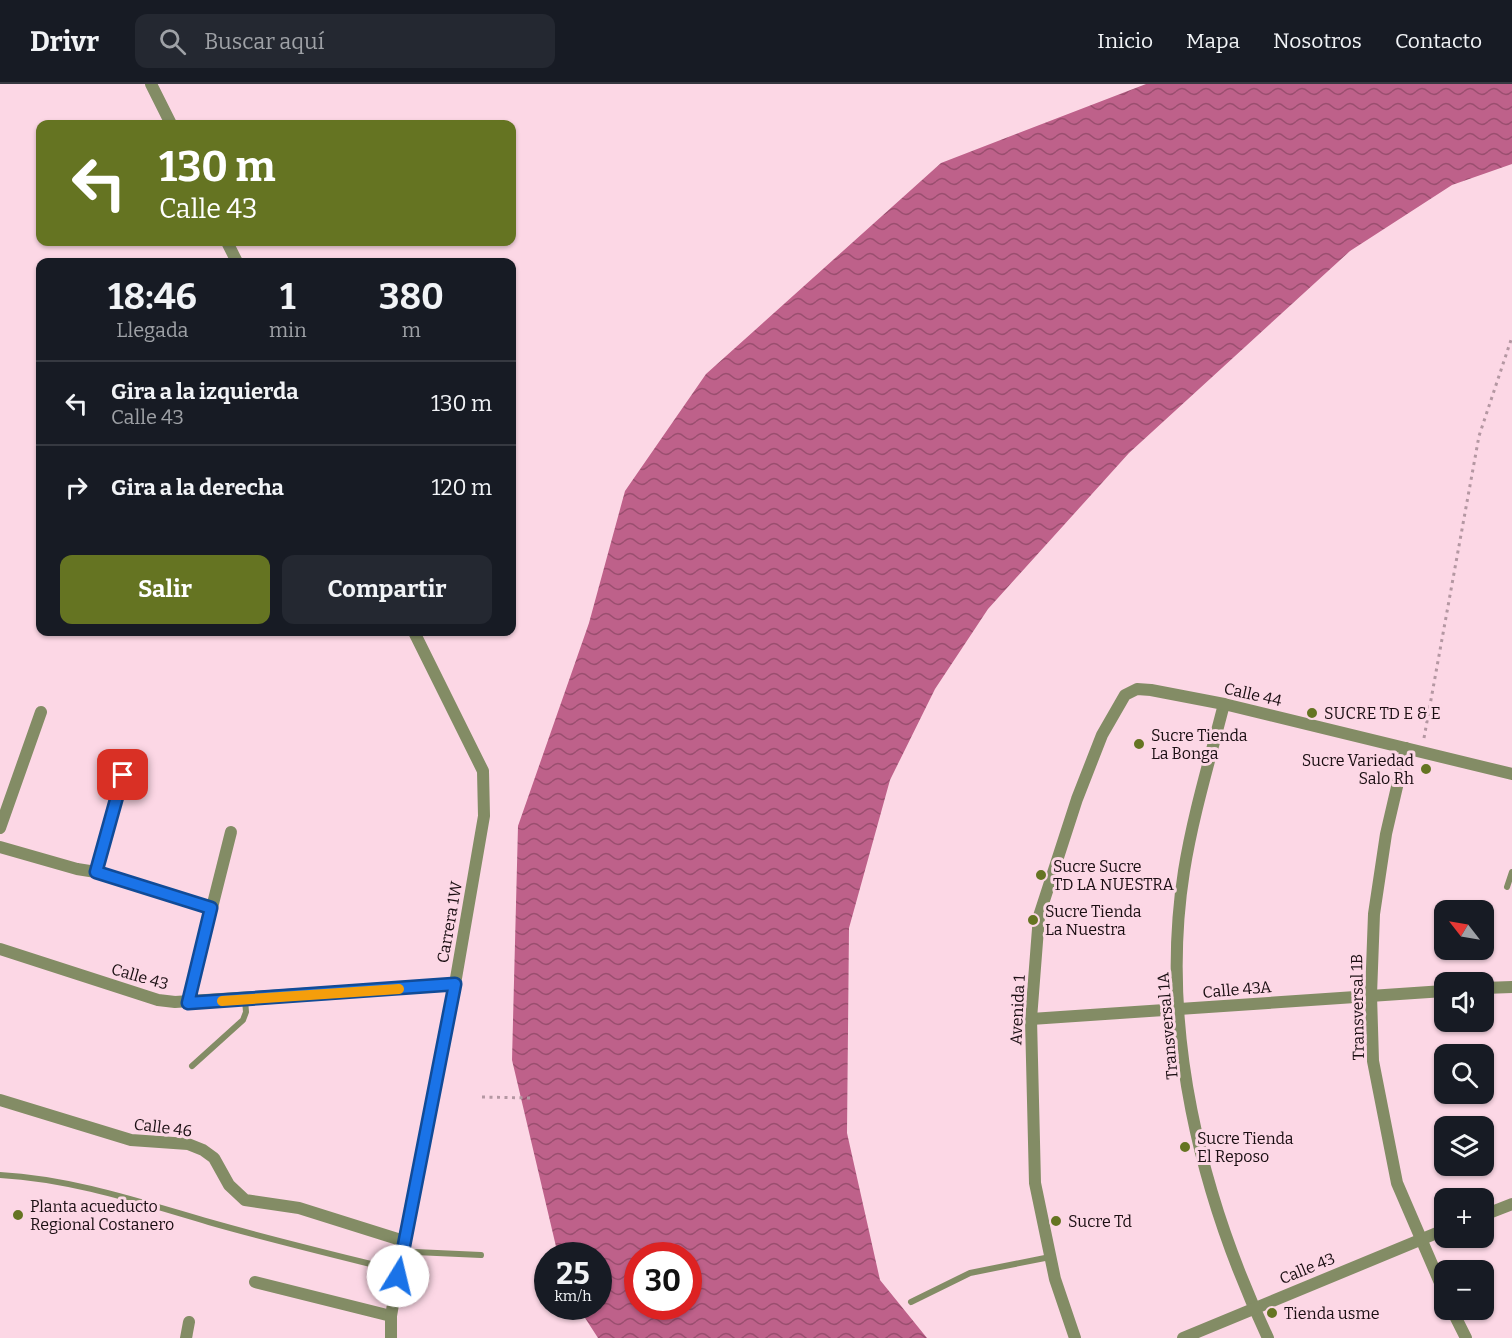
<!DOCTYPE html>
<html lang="es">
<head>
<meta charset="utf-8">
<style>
  :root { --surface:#171b24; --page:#242831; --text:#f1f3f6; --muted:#9ea1a6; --line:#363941; --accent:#657422 }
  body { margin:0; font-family:Bitter,serif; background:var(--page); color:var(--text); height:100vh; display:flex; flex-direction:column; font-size:22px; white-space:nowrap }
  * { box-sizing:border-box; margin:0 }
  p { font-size:20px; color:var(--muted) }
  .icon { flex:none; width:33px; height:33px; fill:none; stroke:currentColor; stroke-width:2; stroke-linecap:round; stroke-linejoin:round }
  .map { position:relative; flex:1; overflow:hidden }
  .details { position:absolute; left:36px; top:174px; width:480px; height:378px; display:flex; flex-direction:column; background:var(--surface); border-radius:12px; box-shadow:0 2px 4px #0004 }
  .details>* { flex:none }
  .guide { position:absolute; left:36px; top:36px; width:480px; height:126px; border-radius:12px; box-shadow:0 2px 4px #0004; background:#657422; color:#fff; overflow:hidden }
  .needle { width:39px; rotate:301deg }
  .tools { position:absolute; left:1434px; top:816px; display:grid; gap:12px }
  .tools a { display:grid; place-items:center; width:60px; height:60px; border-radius:12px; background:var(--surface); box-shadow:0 2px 4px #0004; font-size:30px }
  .speed { position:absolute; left:534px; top:1158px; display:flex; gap:12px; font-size:30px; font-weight:700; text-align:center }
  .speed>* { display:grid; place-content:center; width:78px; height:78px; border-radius:50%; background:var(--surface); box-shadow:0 2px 4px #0004; line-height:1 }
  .speed small { font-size:15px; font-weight:400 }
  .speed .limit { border:9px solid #d22; background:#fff; color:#111 }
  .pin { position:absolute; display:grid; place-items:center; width:51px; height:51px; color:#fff; margin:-26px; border-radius:12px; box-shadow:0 3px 9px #0006 }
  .me { position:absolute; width:66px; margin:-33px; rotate:9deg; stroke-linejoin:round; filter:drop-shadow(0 0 4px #0008) }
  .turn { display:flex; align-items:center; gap:21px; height:126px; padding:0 24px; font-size:27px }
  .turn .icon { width:78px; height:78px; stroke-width:2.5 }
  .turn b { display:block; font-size:42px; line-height:51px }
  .eta { display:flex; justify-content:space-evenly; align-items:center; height:102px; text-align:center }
  .eta b { font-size:36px; font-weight:700; line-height:42px }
  .primary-button { display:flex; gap:12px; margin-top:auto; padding:12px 24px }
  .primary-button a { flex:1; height:69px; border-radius:12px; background:var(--accent); color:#fff; font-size:24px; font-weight:700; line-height:69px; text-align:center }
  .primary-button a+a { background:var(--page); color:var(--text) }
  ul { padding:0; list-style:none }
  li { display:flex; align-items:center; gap:18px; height:84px; padding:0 24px; border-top:2px solid var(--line) }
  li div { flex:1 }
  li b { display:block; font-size:22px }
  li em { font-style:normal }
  header { display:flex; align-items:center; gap:36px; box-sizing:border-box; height:84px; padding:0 30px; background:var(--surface); border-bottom:2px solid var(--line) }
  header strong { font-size:28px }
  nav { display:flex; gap:33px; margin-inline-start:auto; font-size:21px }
  .search { width:420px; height:54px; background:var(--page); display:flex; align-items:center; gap:15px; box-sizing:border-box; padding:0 21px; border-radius:12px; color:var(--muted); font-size:22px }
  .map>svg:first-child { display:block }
  .water { fill:url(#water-waves); fill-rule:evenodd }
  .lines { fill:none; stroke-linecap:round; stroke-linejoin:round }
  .path { stroke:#b497a2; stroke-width:3; stroke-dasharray:3 4.5; stroke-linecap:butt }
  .service { stroke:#838c65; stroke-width:6 }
  .minor { stroke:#838c65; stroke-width:12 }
  .route-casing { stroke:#114b97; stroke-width:15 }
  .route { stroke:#1a73e8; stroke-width:10 }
  .slow { stroke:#f59e0b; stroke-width:10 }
  .poi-dot { fill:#657422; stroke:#fcd7e5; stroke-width:2 }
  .labels { text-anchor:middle; stroke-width:6; stroke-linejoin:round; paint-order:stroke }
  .street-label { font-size:16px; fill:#1a0e12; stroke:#fcd7e5 }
  .poi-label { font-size:16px; fill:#1a0e12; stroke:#fcd7e5; text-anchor:start }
</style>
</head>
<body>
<header>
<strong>Drivr</strong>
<div class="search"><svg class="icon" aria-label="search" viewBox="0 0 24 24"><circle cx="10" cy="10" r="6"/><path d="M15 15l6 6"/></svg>Buscar aquí</div>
<nav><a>Inicio</a><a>Mapa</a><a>Nosotros</a><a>Contacto</a></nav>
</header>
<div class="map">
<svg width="1512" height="1254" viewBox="0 0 1512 1254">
  <defs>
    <pattern id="water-waves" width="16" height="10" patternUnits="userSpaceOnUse" patternTransform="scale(1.5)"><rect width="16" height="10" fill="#be618a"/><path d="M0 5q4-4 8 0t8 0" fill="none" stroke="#9a4e6f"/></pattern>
  </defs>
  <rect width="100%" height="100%" fill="#fcd7e5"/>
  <path class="water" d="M1146,0h366v80l-60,21 -102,66 -221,202 -141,156 -53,80 -45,91 -41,148 -2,205 33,147 47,58h-329l-20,-31 20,-1v-50l-40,-1 -46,-195 6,-234 71,-203 36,-132 81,-117 235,-211zM638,1172h50v50h-50z"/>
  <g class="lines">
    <g class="path">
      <polyline points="1424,654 1479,352 1512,253"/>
      <polyline points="482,1013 530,1014"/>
    </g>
    <g class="service">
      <polyline points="1507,803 1512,788"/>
      <polyline points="192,982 243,936 246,928 245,916"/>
      <path d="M0,1091c72,4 140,27 209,47 63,18 126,33 190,49"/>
      <polyline points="402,1187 415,1168 481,1171"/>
      <polyline points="911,1218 970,1189 1050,1173"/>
    </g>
    <g class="minor">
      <polyline points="151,0 171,40"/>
      <polyline points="227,158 237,178"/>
      <path d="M1224,620c-14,55 -31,111 -40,167 -25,158 17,325 84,467"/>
      <polyline points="1406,664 1386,750 1374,830 1371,911 1373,977 1397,1099 1444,1208"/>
      <polyline points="0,744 41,628"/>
      <polyline points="0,763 77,785 96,788 211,824"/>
      <polyline points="96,788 123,691"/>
      <polyline points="0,865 158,916 175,918 455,900"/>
      <polyline points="1484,904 1512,903"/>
      <polyline points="188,919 231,748"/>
      <polyline points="1031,935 1444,907"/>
      <polyline points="0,1016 131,1056 188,1060 203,1066 214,1074 229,1101 245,1116 299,1124 404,1157"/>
      <polyline points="1484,1131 1512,1120"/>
      <polyline points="255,1198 391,1232"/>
      <polyline points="1452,1226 1466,1254"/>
      <polyline points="186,1254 189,1238"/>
      <polyline points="391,1254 391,1232 404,1157 455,900 484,732 483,687 414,548"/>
      <polyline points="1075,1254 1055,1195 1035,1099 1031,935 1039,832 1077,715 1102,651 1125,611 1137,605 1151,606 1224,620 1512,690"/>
      <polyline points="1183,1254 1444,1146"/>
    </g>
  </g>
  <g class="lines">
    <g class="route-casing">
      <polyline id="route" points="123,691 96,788 211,824 188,919 455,900 398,1192"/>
    </g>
    <use href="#route" class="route"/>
    <polyline class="slow" points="222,917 399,905"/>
  </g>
  <g class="poi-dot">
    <circle cx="1312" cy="629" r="6"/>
    <circle cx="1139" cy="660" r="6"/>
    <circle cx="1426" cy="685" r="6"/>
    <circle cx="1041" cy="791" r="6"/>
    <circle cx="1033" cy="836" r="6"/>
    <circle cx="1185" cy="1063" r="6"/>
    <circle cx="18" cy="1131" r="6"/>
    <circle cx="1056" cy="1137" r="6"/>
    <circle cx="1272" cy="1229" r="6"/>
  </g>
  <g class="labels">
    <g class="street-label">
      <text transform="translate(1253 610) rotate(13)" y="6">Calle 44</text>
      <text transform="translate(449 838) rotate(-80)" y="6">Carrera 1W</text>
      <text transform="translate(140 892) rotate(16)" y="6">Calle 43</text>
      <text transform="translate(1237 905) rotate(-5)" y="6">Calle 43A</text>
      <text transform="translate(1357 923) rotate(-91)" y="6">Transversal 1B</text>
      <text transform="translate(1017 926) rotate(-87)" y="6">Avenida 1</text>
      <text transform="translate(1167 942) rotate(-95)" y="6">Transversal 1A</text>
      <text transform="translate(163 1043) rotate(7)" y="6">Calle 46</text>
      <text transform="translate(1307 1184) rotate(-22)" y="6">Calle 43</text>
    </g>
    <g class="poi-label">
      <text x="1324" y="635">SUCRE TD E &amp; E</text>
      <text x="1151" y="657">Sucre Tienda<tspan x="1151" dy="18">La Bonga</tspan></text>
      <text x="1414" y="682" text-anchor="end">Sucre Variedad<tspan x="1414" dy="18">Salo Rh</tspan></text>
      <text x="1053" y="788">Sucre Sucre<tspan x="1053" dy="18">TD LA NUESTRA</tspan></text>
      <text x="1045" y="833">Sucre Tienda<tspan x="1045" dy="18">La Nuestra</tspan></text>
      <text x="1197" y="1060">Sucre Tienda<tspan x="1197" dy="18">El Reposo</tspan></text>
      <text x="30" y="1128">Planta acueducto<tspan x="30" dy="18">Regional Costanero</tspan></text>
      <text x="1068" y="1143">Sucre Td</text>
      <text x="1284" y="1235">Tienda usme</text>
    </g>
  </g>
</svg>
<div class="tools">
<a><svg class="needle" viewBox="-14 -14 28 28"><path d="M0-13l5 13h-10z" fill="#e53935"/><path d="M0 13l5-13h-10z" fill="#9ea1a6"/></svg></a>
<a><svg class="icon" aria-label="sound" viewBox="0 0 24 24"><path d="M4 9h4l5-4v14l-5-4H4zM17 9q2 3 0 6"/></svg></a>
<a><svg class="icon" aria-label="search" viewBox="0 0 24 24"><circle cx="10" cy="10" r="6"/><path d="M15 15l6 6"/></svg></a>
<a><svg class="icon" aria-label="layers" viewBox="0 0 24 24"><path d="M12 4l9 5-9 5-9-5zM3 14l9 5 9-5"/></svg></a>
<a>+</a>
<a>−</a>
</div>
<div class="speed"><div>25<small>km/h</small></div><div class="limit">30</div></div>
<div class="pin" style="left:123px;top:691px;background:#d93025"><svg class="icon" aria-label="arrive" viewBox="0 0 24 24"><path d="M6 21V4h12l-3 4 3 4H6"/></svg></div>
<svg class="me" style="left:398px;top:1192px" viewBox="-20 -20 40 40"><circle r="19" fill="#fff"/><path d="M0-13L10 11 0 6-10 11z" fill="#1a73e8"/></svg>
<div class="guide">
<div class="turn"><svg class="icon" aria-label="left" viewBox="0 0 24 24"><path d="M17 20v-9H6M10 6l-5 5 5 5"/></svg><div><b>130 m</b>Calle 43</div></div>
</div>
<section class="details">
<div class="eta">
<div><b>18:46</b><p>Llegada</p></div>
<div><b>1</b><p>min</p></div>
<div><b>380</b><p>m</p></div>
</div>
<ul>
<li><svg class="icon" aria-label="left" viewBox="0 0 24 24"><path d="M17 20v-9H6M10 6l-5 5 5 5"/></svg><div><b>Gira a la izquierda</b><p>Calle 43</p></div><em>130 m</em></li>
<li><svg class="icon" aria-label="right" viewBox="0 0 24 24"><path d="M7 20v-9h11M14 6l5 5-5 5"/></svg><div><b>Gira a la derecha</b></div><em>120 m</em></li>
</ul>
<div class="primary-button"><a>Salir</a><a>Compartir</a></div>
</section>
</div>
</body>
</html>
